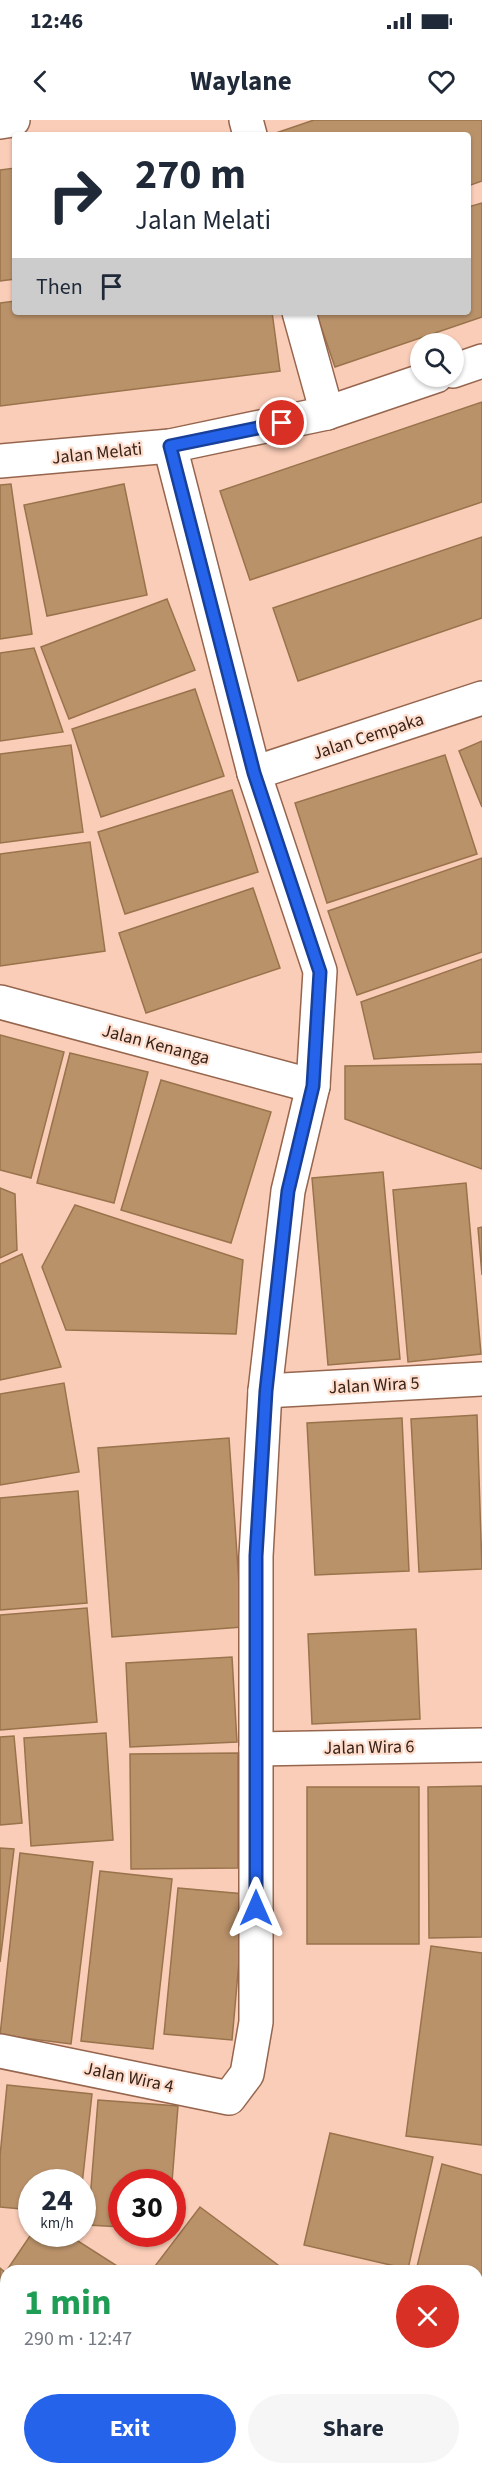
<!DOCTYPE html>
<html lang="en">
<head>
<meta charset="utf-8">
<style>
  :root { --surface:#fff; --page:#f6f6f7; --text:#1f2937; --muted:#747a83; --accent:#2563eb }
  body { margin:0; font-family:"Source Sans 3",sans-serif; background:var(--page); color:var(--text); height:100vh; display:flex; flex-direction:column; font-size:22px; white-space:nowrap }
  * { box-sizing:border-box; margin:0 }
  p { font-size:20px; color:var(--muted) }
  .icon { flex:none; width:33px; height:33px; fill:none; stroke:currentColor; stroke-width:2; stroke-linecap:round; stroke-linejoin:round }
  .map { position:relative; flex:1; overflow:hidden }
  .side { position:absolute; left:0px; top:2145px; width:483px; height:210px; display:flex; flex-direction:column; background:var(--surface); border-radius:18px 18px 0 0; box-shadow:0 2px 4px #0004 }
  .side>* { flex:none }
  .guide { position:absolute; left:12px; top:12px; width:459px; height:183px; border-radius:6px; box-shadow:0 2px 4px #0004; background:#fff; color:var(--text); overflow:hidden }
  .fabs { position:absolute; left:410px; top:213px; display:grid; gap:12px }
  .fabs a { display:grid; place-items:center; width:54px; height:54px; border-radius:50%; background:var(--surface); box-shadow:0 2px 4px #0004; font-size:30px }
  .speed { position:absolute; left:18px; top:2049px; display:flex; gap:12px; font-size:30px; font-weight:700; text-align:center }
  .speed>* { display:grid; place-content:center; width:78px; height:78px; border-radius:50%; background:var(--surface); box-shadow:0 2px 4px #0004; line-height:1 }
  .speed small { font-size:15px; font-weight:400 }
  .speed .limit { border:9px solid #d22; background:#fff; color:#111 }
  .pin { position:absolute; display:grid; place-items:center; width:51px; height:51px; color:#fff; margin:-26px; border:3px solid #fff; border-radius:50%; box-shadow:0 2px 6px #0007 }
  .me { position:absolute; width:66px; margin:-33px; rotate:0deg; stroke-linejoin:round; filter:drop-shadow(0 0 4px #0008) }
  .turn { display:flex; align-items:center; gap:21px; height:126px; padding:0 24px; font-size:27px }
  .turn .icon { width:78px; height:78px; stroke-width:2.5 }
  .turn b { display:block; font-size:42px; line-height:51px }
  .then { display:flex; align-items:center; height:57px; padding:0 24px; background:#0003; gap:12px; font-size:22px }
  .round { display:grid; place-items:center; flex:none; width:63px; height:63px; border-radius:32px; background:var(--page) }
  .headline { display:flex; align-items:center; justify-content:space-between; height:102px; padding:0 24px }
  h1 { font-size:36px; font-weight:700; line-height:45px; color:#1e9e55 }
  .button { display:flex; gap:12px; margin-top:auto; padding:12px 24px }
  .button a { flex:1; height:69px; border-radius:36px; background:var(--accent); color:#fff; font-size:24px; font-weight:700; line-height:69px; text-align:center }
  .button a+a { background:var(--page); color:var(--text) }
  .status { display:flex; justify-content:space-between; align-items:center; height:42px; padding:0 30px; background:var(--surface); direction:ltr }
  .status svg { height:16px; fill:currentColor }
  header { display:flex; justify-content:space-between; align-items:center; height:78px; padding:0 24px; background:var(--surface); font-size:27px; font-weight:700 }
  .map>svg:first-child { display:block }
  .building { fill:#ba926a; stroke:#99734b; stroke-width:1.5 }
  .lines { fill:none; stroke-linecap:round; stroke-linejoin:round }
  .minor-casing { stroke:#96654d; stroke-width:36 }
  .minor { stroke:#fff; stroke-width:33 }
  .route-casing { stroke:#184099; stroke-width:15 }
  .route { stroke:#2563eb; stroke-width:10 }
  .labels { text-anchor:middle; stroke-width:4.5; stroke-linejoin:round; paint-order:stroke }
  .street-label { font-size:18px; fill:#372319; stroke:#ffddcd }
</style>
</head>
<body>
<div class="status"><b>12:46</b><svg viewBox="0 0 49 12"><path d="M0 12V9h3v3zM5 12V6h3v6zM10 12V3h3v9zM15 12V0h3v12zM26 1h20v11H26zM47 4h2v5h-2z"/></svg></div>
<header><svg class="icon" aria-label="back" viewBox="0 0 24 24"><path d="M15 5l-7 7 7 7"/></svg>Waylane<svg class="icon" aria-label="heart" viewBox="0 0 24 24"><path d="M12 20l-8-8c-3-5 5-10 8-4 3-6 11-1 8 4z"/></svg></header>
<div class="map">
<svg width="482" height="2355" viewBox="0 0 482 2355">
  <rect width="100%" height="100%" fill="#facdb8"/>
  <g class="building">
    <polygon points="314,0 482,0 482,61 468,66 468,15 270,15"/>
    <polygon points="15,48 15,159 0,161 0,50"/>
    <polygon points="482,83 482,197 335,247 316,192 468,192 468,87"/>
    <polygon points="15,181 15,192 272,192 280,251 0,286 0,183"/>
    <polygon points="482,282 482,382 250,460 220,371"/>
    <polygon points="11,364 32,514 0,519 0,365"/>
    <polygon points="124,364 147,475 47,496 24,385"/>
    <polygon points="482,417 482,498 298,561 273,488"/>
    <polygon points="167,479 195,550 69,599 41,527"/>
    <polygon points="34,528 63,612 0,621 0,533"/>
    <polygon points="195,569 224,656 101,697 72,609"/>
    <polygon points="482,621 482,687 459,631"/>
    <polygon points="71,625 83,712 0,723 0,634"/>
    <polygon points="445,635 477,734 327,783 295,683"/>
    <polygon points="232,670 258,752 125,794 98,712"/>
    <polygon points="90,722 105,831 0,846 0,734"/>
    <polygon points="482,738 482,832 357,875 328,791"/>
    <polygon points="253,768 280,848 146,893 119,813"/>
    <polygon points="482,839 482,932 374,939 361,882"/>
    <polygon points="0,915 64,932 31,1058 0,1050"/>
    <polygon points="70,933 148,952 114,1083 37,1063"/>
    <polygon points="482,944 482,1049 345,999 345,946"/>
    <polygon points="161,960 271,992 231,1123 121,1090"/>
    <polygon points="383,1052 400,1239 328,1245 312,1058"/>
    <polygon points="466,1063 481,1234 408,1242 393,1070"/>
    <polygon points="0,1068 15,1074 17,1130 0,1138"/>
    <polygon points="75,1085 243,1140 236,1214 66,1210 42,1147"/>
    <polygon points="482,1107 482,1155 478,1108"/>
    <polygon points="22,1134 61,1247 0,1260 0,1144"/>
    <polygon points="64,1263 79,1352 0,1365 0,1274"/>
    <polygon points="477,1295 482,1449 419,1452 411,1299"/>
    <polygon points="402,1298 409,1451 315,1455 307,1303"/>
    <polygon points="229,1318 242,1507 112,1517 98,1328"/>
    <polygon points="78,1371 87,1483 0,1490 0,1378"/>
    <polygon points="87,1488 97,1602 0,1610 0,1495"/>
    <polygon points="416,1509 420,1599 312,1604 308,1514"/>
    <polygon points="232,1537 237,1622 130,1627 126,1543"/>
    <polygon points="106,1613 113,1720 31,1726 24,1618"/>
    <polygon points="14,1616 22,1703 0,1705 0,1617"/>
    <polygon points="238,1633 238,1748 131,1749 130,1634"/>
    <polygon points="482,1666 482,1817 429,1818 428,1667"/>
    <rect x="307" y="1667" width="112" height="157"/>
    <polygon points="0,1728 14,1729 0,1842"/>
    <polygon points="20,1733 93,1742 71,1924 0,1915"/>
    <polygon points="100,1751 172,1759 153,1929 81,1921"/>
    <polygon points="178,1768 245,1774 232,1920 164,1914"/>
    <polygon points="431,1826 482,1833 482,2025 406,2016"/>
    <polygon points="7,1965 92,1974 82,2065 82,2062 32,2062 32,2090 0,2087 0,2036"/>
    <polygon points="98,1980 178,1986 172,2062 122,2062 122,2107 88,2105"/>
    <polygon points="330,2013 433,2037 408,2149 304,2125"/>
    <polygon points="442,2044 482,2055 482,2211 477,2210 477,2151 416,2151"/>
    <polygon points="200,2087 286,2151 152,2150"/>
    <polygon points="32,2113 67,2114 125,2151 9,2151 7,2150"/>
    <polygon points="0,2148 6,2153 6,2233 0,2229"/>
    <polygon points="0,2238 6,2243 6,2318 0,2326"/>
    <polygon points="477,2245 482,2248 482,2355 393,2355 396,2349 477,2349"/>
    <polygon points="6,2332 6,2349 74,2349 80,2355 0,2355 0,2339"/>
    <polygon points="102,2349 169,2349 164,2355 110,2355"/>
  </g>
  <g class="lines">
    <g class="minor-casing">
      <g id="minor">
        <polyline points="246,0 250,15"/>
        <polyline points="0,2 13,0"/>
        <polyline points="299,192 327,293"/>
        <polyline points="453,251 482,241"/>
        <polyline points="0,341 170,326 327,293 436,256"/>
        <polyline points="254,653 482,578"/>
        <polyline points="0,882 313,966"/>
        <polyline points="265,1271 482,1259"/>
        <polyline points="256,1629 482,1625"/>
        <polyline points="0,1931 229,1978 247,1954 256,1902 256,1436 265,1271 288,1071 313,966 320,851 254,653 170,326"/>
        <polyline points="185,2355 190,2349"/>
      </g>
    </g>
    <use href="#minor" class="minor"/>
  </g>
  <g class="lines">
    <g class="route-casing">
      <polyline id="route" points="256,1788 256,1436 266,1271 288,1071 313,966 320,852 254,653 170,326 282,303"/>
    </g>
    <use href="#route" class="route"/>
  </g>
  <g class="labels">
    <g class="street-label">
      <text transform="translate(97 333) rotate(-6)" y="6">Jalan Melati</text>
      <text transform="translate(368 616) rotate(-18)" y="6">Jalan Cempaka</text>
      <text transform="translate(156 924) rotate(15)" y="6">Jalan Kenanga</text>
      <text transform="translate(374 1265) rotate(-3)" y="6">Jalan Wira 5</text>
      <text transform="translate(369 1627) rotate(-1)" y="6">Jalan Wira 6</text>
      <text transform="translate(129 1957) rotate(12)" y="6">Jalan Wira 4</text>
    </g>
  </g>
</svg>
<div class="fabs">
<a><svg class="icon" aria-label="search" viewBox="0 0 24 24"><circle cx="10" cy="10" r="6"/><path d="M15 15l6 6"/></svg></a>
</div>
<div class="speed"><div>24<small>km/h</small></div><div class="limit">30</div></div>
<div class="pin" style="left:282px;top:303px;background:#d93025"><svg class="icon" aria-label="arrive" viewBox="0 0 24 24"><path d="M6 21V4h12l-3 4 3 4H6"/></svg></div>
<svg class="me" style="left:256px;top:1788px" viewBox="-20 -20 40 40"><path d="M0-17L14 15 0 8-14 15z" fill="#2563eb" stroke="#fff" stroke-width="4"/></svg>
<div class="guide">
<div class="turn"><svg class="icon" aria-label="right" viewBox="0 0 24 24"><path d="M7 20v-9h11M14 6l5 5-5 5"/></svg><div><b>270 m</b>Jalan Melati</div></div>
<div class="then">Then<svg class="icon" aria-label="arrive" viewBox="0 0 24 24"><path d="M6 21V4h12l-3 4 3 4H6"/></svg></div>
</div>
<section class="side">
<div class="headline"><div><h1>1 min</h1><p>290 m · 12:47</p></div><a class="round" style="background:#d93025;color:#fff"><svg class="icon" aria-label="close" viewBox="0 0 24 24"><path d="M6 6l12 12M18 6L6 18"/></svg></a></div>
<div class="button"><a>Exit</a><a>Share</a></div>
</section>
</div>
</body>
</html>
